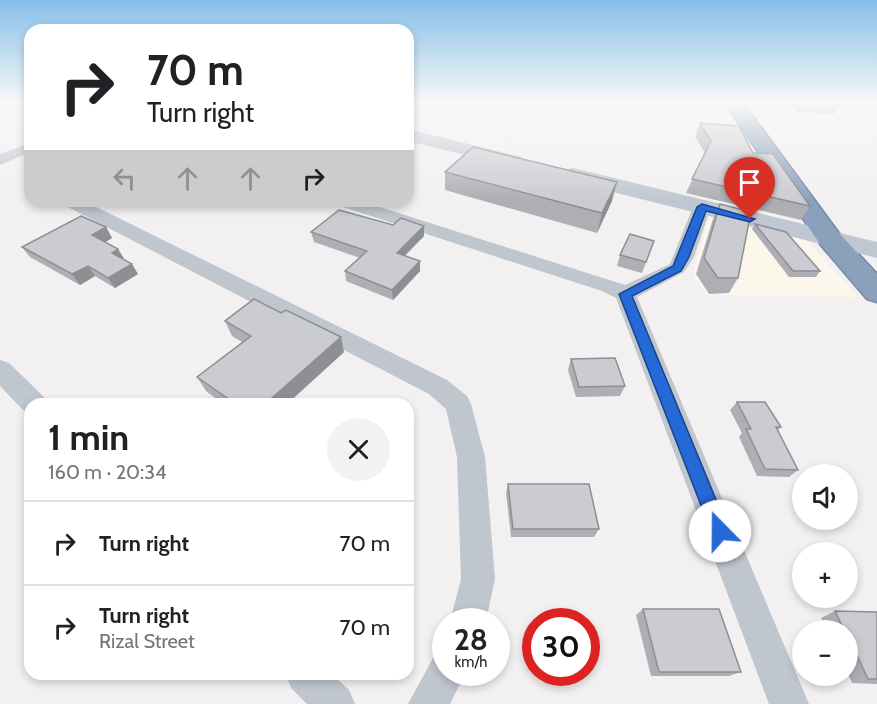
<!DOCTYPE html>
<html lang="en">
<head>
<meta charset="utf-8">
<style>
  :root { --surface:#fff; --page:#f2f2f2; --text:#202124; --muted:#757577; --line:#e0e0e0 }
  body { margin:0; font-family:Cabin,sans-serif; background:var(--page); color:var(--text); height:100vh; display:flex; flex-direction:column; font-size:22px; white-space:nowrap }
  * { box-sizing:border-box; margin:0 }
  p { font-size:20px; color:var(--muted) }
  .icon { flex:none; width:33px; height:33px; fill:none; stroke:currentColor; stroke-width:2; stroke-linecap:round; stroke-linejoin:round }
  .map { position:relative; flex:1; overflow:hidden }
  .panel { position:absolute; left:24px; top:398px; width:390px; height:282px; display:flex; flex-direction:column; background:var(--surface); border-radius:18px; box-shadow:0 3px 9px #0003 }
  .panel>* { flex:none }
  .guide { position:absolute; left:24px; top:24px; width:390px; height:183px; border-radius:18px; box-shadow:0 3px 9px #0003; background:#fff; color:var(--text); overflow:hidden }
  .controls { position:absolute; left:792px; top:464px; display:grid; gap:12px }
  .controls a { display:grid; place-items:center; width:66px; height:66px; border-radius:50%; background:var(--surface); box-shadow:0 3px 9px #0003; font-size:30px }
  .speed { position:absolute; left:432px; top:608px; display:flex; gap:12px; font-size:30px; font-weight:700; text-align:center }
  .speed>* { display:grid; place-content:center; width:78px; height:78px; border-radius:50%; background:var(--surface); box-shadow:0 3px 9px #0003; line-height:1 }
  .speed small { font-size:15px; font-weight:400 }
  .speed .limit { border:9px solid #d22; background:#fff; color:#111 }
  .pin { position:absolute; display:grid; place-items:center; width:51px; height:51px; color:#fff; margin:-62px -26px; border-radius:50% 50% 50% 0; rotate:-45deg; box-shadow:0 0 6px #0007 }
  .pin .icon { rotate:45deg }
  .me { position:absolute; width:66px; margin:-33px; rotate:338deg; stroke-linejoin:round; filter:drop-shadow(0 0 4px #0008) }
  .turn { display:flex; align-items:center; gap:21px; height:126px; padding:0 24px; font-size:27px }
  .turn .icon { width:78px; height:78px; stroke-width:2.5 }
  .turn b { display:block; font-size:42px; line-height:51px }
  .lanes { display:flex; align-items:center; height:57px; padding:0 24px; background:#0003; justify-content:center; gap:30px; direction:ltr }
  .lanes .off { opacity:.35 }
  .round { display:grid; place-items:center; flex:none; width:63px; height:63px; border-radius:32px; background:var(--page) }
  .headline { display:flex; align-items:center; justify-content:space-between; height:102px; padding:0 24px }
  h1 { font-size:36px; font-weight:800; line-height:45px }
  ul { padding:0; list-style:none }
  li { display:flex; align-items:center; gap:18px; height:84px; padding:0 24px; border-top:2px solid var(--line) }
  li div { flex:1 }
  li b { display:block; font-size:22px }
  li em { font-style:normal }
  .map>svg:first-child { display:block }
  .commercial { fill:#fbf7eb }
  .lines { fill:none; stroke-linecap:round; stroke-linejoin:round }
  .highway-casing { stroke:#768ba7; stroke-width:3 }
  .street { fill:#bfc6ce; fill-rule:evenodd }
  .secondary { fill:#bfc7d2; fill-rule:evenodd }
  .highway { fill:#8ba0bb; fill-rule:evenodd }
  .wall { fill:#aeafb5 }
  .shaded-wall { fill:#8d8f93 }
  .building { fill:#caccd2; stroke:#8d8f93; stroke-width:1.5 }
  .route { fill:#2569d7; stroke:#18448c; stroke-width:1.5 }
</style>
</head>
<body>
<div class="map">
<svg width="877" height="704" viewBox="0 0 877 704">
  <rect width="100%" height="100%" fill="#f2f0f0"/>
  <polygon class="commercial" points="709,217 807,241 858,297 706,295 693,274"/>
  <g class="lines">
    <g class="highway-casing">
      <polygon id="highway" points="725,103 743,103 838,232 877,274 877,302 867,299 820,244"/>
    </g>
    <g class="street">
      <polygon points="30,143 30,152 0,165 0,154"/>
      <polygon points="61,201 84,201 447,380 467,396 471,404 485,457 495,579 486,621 450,621 461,579 457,457 446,409 429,394 64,205"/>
      <polygon points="334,201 361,201 625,285 670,264 693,207 696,203 708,203 711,207 694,257 684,272 637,297 809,704 769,704 616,298 602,291 337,205"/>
      <polygon points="0,360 9,363 43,396 47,404 30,404 30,413 25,412 0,386"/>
      <polygon points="446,653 446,672 466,672 450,704 408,704 433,658"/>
      <polygon points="286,674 332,674 349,690 355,704 307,704 291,688"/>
    </g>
    <g class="secondary">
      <polygon points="408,129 521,157 525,161 521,165 514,167 408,141"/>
      <polygon points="573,168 877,242 877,258 565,180 562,175 565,170"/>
    </g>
    <use href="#highway" class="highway"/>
  </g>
  <g class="wall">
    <polygon points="788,103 838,103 840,105 835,114 798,112"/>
    <polygon points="700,123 753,153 810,206 801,220 686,193 705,153 695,136"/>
    <polygon points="445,172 612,201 597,233 445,190"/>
    <polygon points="720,204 738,278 729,293 709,294 696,274 713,219"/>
    <polygon points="755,224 820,271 816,277 789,277 752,229"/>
    <polygon points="424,226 424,236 405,256 420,271 393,300 346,281 345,271 360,258 314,242 311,232"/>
    <polygon points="106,227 112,238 105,242 124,260 138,274 115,288 95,276 80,285 30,257 22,247"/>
    <polygon points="654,241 642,273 617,266 620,255"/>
    <polygon points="225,321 344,352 287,404 223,404 206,391 197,377 242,342 232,336"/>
    <polygon points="571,359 625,386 620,396 576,397 568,370"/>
    <polygon points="737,402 781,427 777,431 798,470 789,477 757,476 739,437 742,433 730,410"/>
    <polygon points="508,484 599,529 594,537 511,537 506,493"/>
    <polygon points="643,609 741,672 729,676 651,676 636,615"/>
    <polygon points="835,611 877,612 877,684 852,683 848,674 848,630 827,630 821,618"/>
  </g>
  <g class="shaded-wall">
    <polygon points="617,182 612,201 597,233 602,213"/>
    <polygon points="424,226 424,236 397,263 397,253"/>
    <polygon points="106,227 112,238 99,246 92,235"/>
    <polygon points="118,249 125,260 112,253"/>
    <polygon points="420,261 420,271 393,300 392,290"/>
    <polygon points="132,264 138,274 115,288 108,278"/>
    <polygon points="88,266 95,276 80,285 72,274"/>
    <polygon points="341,337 344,352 287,404 265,404"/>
  </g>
  <g class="building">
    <polygon points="802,103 838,103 840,105"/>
    <polygon points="700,123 739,126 753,153 773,154 810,206 692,179 711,141"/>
    <polygon points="473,147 617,182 602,213 445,172"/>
    <polygon points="720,204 751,212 738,278 718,278 704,258"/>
    <polygon points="339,210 393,225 401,218 424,226 397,253 420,261 392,290 345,271 367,251 311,232"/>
    <polygon points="81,216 106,227 92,235 118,249 112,253 132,264 108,278 88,266 72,274 22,247"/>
    <polygon points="755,224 786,232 820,271 793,271"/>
    <polygon points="630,234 654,241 646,262 620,255"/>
    <polygon points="254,299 281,313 286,310 341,337 265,404 236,404 197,377 251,336 225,321"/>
    <polygon points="615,358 625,386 579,387 571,359"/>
    <polygon points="166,400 170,404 161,404"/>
    <polygon points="737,402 765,402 781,427 776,427 798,470 765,469 746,429 751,429"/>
    <polygon points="508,484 589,484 599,529 513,529"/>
    <polygon points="643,609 719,609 741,672 659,672"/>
    <polygon points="835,611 877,612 877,679 868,679 848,636 848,630 844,630"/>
  </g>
  <linearGradient id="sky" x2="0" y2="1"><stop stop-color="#85bfe8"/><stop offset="0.51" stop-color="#f9f8f8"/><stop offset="1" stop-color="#f9f8f8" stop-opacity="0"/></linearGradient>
  <rect width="877" height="201" fill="url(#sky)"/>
  <polygon class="route" points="702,204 755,219 750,222 706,211 689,257 681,271 632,296 729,531 726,538 720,541 713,538 711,531 619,294 673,266 697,207"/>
</svg>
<div class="controls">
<a><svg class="icon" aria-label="sound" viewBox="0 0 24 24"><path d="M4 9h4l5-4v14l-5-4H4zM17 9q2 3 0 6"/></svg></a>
<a>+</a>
<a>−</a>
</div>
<div class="speed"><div>28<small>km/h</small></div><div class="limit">30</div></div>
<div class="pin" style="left:750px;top:219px;background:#d93025"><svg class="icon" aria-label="arrive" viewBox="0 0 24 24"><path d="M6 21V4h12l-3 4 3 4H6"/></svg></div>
<svg class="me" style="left:720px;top:531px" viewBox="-20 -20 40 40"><circle r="19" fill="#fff"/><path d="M0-13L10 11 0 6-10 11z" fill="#2569d7"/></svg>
<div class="guide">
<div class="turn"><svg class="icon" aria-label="right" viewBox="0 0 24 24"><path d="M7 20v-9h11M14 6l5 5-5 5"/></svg><div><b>70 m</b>Turn right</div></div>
<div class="lanes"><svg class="icon off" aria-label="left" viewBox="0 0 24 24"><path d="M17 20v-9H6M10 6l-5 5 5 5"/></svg><svg class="icon off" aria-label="ahead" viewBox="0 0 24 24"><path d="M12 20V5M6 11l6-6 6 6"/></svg><svg class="icon off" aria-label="ahead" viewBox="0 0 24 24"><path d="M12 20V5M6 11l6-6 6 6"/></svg><svg class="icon" aria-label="right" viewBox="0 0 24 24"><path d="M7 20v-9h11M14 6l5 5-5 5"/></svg></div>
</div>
<section class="panel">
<div class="headline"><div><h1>1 min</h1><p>160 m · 20:34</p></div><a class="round"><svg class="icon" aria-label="close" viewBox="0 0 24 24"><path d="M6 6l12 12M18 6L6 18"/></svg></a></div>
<ul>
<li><svg class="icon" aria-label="right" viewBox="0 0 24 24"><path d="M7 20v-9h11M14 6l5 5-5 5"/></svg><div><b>Turn right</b></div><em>70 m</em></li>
<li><svg class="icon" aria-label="right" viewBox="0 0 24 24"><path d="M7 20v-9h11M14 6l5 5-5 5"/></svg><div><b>Turn right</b><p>Rizal Street</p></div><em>70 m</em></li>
</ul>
</section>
</div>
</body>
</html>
